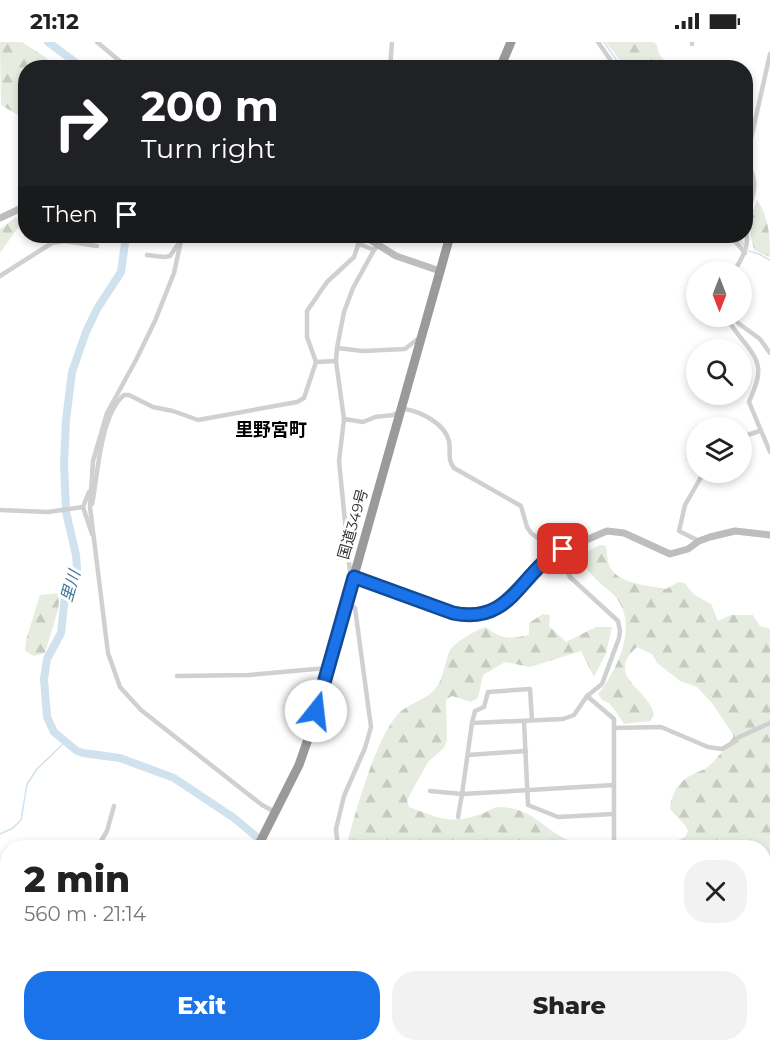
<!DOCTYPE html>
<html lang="en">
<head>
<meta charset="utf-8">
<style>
  :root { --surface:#fff; --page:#f2f2f2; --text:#222; --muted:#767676; --accent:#1a73e8 }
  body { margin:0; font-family:Montserrat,"Noto Sans JP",sans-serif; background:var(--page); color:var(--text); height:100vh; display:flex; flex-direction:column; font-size:22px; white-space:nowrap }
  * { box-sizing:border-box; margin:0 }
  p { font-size:20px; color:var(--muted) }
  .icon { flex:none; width:33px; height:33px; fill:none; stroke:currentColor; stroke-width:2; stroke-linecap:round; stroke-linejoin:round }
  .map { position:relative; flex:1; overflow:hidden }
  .sheet { position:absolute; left:0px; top:798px; width:771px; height:212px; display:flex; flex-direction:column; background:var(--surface); border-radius:24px 24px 0 0; box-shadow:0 3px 9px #0003 }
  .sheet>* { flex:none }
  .top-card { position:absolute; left:18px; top:18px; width:735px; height:183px; border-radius:24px; box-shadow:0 3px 9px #0003; background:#202124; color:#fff; overflow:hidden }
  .needle { width:39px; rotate:180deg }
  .buttons { position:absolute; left:686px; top:219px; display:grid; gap:12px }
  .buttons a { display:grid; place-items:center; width:66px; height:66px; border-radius:50%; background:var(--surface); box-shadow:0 3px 9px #0003; font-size:30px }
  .pin { position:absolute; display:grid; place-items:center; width:51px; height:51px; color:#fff; margin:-26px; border-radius:12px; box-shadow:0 3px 9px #0006 }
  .me { position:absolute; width:66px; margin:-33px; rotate:16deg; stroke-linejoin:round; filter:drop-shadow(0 0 4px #0008) }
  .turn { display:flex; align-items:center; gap:21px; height:126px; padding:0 24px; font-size:27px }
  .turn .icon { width:78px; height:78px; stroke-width:2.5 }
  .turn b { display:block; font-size:42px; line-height:51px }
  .then { display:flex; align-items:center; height:57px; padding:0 24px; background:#0003; gap:12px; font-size:22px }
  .round { display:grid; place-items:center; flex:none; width:63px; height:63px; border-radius:24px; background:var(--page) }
  .headline { display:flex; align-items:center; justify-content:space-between; height:102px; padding:0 24px }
  h1 { font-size:36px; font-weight:800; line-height:45px }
  .action { display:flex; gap:12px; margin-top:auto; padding:12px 24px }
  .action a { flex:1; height:69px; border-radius:24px; background:var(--accent); color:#fff; font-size:24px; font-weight:800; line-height:69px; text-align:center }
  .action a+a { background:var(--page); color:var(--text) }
  .status { display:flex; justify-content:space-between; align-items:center; height:42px; padding:0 30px; background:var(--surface); direction:ltr }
  .status svg { height:16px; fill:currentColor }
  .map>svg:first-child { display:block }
  .forest { fill:url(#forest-firs) }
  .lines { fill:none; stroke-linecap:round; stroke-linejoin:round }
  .stream { stroke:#cfe2ee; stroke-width:1.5 }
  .river { stroke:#cfe2ee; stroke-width:8 }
  .street { stroke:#d0d0d0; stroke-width:4.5 }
  .secondary { stroke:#bdbdbd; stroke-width:7 }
  .primary { stroke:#ababab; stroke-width:8 }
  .highway { stroke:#9a9a9a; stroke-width:9 }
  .route-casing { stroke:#114b97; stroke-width:15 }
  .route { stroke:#1a73e8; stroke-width:10 }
  .labels { text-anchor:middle; stroke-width:6; stroke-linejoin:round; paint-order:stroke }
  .street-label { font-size:15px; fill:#333; stroke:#fff }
  .water-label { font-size:16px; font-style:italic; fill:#3f7597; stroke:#fff }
  .quarter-label { font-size:18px; font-weight:bold; fill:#000; stroke:#fff }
</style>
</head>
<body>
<div class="status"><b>21:12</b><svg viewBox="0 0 49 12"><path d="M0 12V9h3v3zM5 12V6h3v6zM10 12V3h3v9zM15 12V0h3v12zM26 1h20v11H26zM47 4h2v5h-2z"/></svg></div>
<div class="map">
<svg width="770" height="1009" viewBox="0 0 770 1009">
  <defs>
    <pattern id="forest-firs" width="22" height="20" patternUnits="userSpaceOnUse" patternTransform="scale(1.5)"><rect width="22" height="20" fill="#e6ecdf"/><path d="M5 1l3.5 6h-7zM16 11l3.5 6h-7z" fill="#c6cbc0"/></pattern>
  </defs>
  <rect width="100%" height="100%" fill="#fff"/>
  <g class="forest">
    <polygon points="0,0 22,0 60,25 26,26 25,77 1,63"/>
    <polygon points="606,0 654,0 657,3 659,12 666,20 679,20 680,25 625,25"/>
    <path d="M757,158c12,17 13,36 13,57l-16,-7 -6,-27z"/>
    <polygon points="16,175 22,180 0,211 0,187"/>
    <path d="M600,503l6,1c1,6 1,14 3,19 8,20 40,20 57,24l12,-7 7,1 8,11 18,10 7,17 13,-6h22l7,11 10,3v422h-351l2,-7h343v-196l-117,-1v-3l26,-2 12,-5 3,-6 -3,-6 -15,-16c1,-14 8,-28 22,-34 4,-3 9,-4 13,-6 12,-9 20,-21 29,-33l-22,-33 -15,-16 -17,-6 -23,-18 -5,-9 -15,-7c-34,30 14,43 17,68l-4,6 -26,3 -8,-12 -7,-9 -7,-3 -4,-6c18,-22 39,-65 21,-92 -4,-8 -14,-14 -20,-20 -6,-5 -11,-12 -16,-18l5,-13z"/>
    <polygon points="60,551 58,568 45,611 34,614 25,609 26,598 40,553"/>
    <path d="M543,572l7,1 -1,11 17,16 30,-15h16l-6,26 -12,24 -13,-26 -51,16 -25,-5 -22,13 -5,23 -7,4 -19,-6 -6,4 1,40 -3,8 -16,14 -21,38 2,7c29,11 41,18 72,7 7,-2 12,-8 21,-7 30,2 40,20 62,31 9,5 22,6 32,9h-250c10,-35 29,-110 54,-135 10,-9 25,-12 34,-22 10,-11 10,-25 15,-38 3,-8 28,-23 37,-25 16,13 23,12 43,8v-12z"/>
  </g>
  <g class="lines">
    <g class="stream">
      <polyline points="604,0 622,26"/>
      <polyline points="736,194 744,203"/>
      <polyline points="749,209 759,212 770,218"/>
      <polyline points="0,792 13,786 21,778 27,742 37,727 65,700"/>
    </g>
    <g class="river">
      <polyline points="48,0 83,26"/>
      <polyline points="126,194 121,230 97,267 86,290 72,330 66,378 64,422 66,470 76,513 77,527 65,554 61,591 47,617 44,637 47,675 54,690 77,709 83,711 120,716 174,736 234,776 270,806"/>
      <polyline points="375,1002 375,1009"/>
    </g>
    <g class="street">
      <polyline points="97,0 128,26"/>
      <polyline points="598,0 616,26"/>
      <polyline points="692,0 692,2"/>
      <polyline points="390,26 392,0"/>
      <path d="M746,178c2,-13 10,-25 8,-39 -2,-12 -7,-16 -6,-29l22,-98"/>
      <polyline points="182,194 174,231 155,279 136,318 107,371 93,419 90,465 108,611 120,645 141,668 262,763 275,770"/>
      <polyline points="731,194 745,211"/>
      <polyline points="359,202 374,208"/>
      <polyline points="147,213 164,215 170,214 179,201"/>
      <path d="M734,230c8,-15 16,-25 12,-42"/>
      <polyline points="0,234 52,201 65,199 97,204"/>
      <path d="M727,274c3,9 8,14 13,21 22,26 23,33 9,65l21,50"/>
      <polyline points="734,274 738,281 760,297 770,311"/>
      <polyline points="337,306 363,309 405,307 419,296"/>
      <polyline points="316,320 307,295 307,269 327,240 354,215 361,194"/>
      <path d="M344,377l19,3 12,-5 18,-2 12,-6c17,3 40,15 44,32 2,11 -2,18 5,27l67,38 6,21 4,6 25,19 7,10 7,15 48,44 2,10 -1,7 -17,46 -15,12 -13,19 -11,4 -91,4 -10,71 152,-9v63"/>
      <polyline points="741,395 760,389"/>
      <polyline points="89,450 83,465 92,492"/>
      <path d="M92,462c6,-29 8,-89 32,-109h5l24,12 20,4 25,9 99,-18 7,-4 12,-36 20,-1"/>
      <polyline points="0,468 48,470 83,465"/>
      <polyline points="699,499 679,489 685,463 704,430"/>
      <polyline points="354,535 350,530 339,419 344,377 336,319 337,306 344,270 353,246 374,208 385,194"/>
      <polyline points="177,634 249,633 327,626"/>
      <polyline points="587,654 614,677 614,743"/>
      <polyline points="524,679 528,763 558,775 613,772"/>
      <polyline points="472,681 475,669 484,665 488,650 530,647 532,678"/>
      <polyline points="614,686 661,685 708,705 722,707 734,700 739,695 770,681"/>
      <polyline points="468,713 526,709"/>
      <polyline points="430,749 462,752 458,775"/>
      <polyline points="97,806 107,789 114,764"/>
      <polyline points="338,806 336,787 344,754 365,706 371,685 355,566 347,560"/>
      <polyline points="0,910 8,897"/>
      <polyline points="399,1002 399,1009"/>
    </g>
    <g class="secondary">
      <polyline points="0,176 26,164"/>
      <polyline points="364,194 396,214 440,229"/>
      <polyline points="354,535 465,574 486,570 506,561 549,514 607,489 624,491 670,512 688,507 699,499 710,495 735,489 770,493"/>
    </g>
    <polyline class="primary" points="0,949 8,943"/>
    <g class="highway">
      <polyline points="500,26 511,0"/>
      <polyline points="257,806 299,723 307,700 450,194"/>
      <polyline points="262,1002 263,1009"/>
    </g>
  </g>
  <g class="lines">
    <g class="route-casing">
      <path id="route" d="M316,669l38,-134 99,36c60,13 68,-44 110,-64"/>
    </g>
    <use href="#route" class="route"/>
  </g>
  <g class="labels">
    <g class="street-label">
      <text transform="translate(353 482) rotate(-74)" y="5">国道349号</text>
    </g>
    <g class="water-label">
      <text transform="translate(70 544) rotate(-74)" y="6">里川</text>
    </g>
    <g class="quarter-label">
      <text x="271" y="394">里野宮町</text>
    </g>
  </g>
</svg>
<div class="buttons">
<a><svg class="needle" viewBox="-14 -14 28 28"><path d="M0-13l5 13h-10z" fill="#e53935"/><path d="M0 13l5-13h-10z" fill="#767676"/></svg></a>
<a><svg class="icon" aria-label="search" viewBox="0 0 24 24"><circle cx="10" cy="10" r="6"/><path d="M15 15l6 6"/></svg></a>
<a><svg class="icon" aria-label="layers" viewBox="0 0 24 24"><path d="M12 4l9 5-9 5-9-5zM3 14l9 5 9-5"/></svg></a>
</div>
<div class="pin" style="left:563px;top:507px;background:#d93025"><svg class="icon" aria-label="arrive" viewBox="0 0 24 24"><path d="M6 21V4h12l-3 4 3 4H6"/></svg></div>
<svg class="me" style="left:316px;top:669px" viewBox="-20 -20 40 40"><circle r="19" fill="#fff"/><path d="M0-13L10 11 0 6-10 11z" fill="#1a73e8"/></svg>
<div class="top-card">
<div class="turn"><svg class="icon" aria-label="right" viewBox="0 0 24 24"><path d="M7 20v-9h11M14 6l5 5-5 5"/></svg><div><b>200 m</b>Turn right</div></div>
<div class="then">Then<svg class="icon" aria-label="arrive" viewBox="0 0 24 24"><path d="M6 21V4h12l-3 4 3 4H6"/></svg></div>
</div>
<section class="sheet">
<div class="headline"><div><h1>2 min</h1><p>560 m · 21:14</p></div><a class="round"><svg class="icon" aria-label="close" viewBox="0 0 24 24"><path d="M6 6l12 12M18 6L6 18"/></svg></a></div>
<div class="action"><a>Exit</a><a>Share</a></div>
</section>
</div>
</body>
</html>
